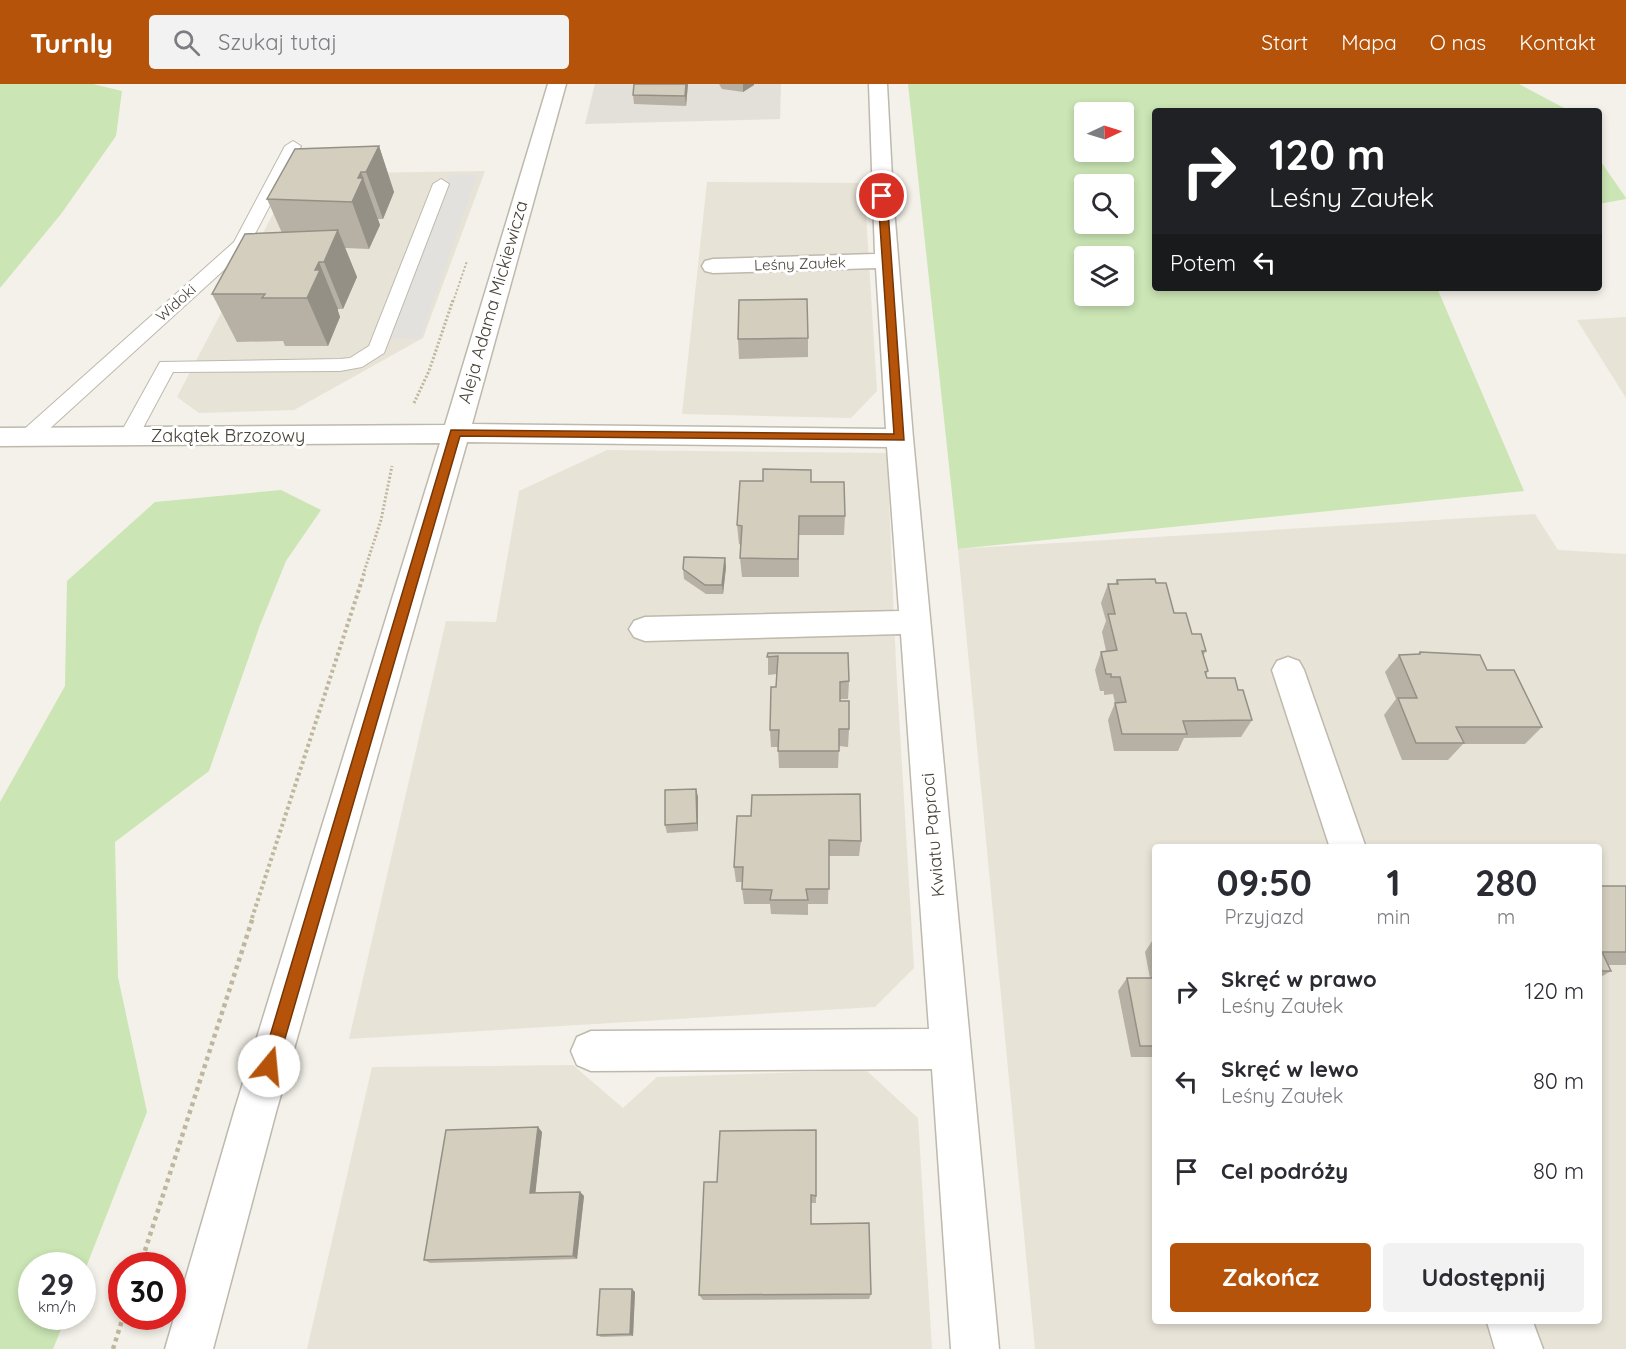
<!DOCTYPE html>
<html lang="pl">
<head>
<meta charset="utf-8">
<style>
  :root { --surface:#fff; --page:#f2f2f3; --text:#2b2b33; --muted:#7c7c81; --accent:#b45309 }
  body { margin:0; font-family:Quicksand,sans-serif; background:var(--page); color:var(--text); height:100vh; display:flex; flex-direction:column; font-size:22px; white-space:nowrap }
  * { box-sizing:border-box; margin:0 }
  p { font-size:20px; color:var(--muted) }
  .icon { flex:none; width:33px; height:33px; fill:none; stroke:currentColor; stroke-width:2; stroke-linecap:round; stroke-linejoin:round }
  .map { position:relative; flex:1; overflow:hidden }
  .sheet { position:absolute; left:1152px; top:760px; width:450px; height:480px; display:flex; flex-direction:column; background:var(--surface); border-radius:6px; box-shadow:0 3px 9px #0003 }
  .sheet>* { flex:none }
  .top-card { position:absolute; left:1152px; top:24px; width:450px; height:183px; border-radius:6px; box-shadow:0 3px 9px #0003; background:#202124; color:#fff; overflow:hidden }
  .needle { width:39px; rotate:86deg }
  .tools { position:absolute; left:1074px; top:18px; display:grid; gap:12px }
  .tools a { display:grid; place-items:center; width:60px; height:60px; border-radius:6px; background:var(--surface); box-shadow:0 3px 9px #0003; font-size:30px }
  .speed { position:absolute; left:18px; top:1168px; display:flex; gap:12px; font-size:30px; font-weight:700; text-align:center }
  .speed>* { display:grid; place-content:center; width:78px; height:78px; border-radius:50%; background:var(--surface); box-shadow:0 3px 9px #0003; line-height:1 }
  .speed small { font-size:15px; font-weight:400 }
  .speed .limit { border:9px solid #d22; background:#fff; color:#111 }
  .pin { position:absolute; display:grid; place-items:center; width:51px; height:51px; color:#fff; margin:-26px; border:3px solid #fff; border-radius:50%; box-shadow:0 2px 6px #0007 }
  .me { position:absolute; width:66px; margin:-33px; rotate:17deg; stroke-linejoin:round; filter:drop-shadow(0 0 4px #0008) }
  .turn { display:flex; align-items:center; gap:21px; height:126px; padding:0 18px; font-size:27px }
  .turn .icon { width:78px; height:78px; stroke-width:2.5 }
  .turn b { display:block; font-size:42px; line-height:51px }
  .then { display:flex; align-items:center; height:57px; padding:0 18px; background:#0003; gap:12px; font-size:22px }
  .eta { display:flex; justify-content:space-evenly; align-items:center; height:102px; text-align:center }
  .eta b { font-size:36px; font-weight:700; line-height:42px }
  .action { display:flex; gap:12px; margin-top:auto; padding:12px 18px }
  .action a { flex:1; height:69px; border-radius:6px; background:var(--accent); color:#fff; font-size:24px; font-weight:700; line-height:69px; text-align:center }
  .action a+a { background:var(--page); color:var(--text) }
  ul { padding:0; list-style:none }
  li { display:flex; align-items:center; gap:18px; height:90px; padding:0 18px }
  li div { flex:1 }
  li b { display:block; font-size:22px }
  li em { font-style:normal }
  header { display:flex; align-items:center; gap:36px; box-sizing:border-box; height:84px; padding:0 30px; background:var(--accent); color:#fff }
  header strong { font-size:28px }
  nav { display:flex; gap:33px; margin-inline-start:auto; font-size:21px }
  .search { width:420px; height:54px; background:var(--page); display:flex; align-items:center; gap:15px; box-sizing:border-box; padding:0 21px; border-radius:6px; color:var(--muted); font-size:22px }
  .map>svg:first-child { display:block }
  .residential { fill:#e7e3d7; fill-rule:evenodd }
  .industrial { fill:#e3e0da }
  .green { fill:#cbe5b4; fill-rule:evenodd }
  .parking { fill:#e2e1dd }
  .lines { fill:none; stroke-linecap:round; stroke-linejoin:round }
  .service-casing { stroke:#beb9ac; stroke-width:2 }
  .minor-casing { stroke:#beb9ac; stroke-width:3 }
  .path-far3 { stroke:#bfb69e; stroke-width:2; stroke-dasharray:2 2; stroke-linecap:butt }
  .path-far2 { stroke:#bfb69e; stroke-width:3; stroke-dasharray:2 2; stroke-linecap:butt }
  .path-far1 { stroke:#bfb69e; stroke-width:4; stroke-dasharray:3 3; stroke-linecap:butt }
  .path { stroke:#bfb69e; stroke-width:4.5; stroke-dasharray:4 4; stroke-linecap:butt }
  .service { fill:#fff; fill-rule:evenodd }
  .minor { fill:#fff; fill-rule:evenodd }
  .wall { fill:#b6b1a4 }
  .shaded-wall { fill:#949086 }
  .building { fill:#d4cebf; stroke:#949086; stroke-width:1.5 }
  .route { fill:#b45309; stroke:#753606; stroke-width:1.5 }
  .labels { text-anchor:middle; stroke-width:6; stroke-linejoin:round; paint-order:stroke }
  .far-street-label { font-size:15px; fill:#474238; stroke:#fff }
  .street-label { font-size:18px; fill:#474238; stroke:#fff }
</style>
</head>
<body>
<header>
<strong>Turnly</strong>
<div class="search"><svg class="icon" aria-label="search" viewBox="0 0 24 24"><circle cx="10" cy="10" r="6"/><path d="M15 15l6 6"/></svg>Szukaj tutaj</div>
<nav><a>Start</a><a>Mapa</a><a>O nas</a><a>Kontakt</a></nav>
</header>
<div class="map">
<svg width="1626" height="1265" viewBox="0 0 1626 1265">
  <rect width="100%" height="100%" fill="#f3f1e9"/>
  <g class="residential">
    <polygon points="485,87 423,254 294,326 199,329 177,313 294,90"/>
    <polygon points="707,98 864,99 877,307 851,334 682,330"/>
    <polygon points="1626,233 1626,314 1577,236"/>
    <polygon points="607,366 887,369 896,580 914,884 875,923 349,955 446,537 496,538 519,407"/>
    <path d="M1535,430l23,36 68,4v795h-591l-77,-800zM1155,764h444v474h-444z"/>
    <polygon points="573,981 623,1024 657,993 866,986 918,1034 932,1265 307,1265 372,983"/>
  </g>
  <polygon class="industrial" points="595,0 781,0 780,35 585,40"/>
  <g class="green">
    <polygon points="0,0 93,0 122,7 116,52 61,130 0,204"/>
    <path d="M908,0h611l45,24 2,3h-411v177h282l87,203 -566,58zM1084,28h40v40h-40zM1084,100h40v40h-40zM1084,172h40v40h-40z"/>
    <polygon points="1599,75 1626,114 1626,115 1599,120"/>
    <polygon points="281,406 321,426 286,477 260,541 209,687 115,758 118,893 147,1028 83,1191 82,1182 32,1182 32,1233 66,1233 53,1265 0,1265 0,718 65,602 67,497 155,418"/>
  </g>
  <polygon class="parking" points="449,91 477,91 421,254 389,255"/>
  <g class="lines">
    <g class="service-casing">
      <g id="service">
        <polygon points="293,57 301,62 247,165 35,358 21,358 18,353 21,348 234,158 285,62"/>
        <polygon points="441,95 449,100 384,269 362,283 340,287 173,288 136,357 122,357 119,352 160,278 340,275 350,274 369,262 433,100"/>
      </g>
    </g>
    <g class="minor-casing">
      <g id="minor">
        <polygon points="548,0 566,0 472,340 886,345 876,184 713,189 705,187 702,182 705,177 713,175 875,170 869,0 887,0 893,112 913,354 999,1265 951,1265 932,985 591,987 577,981 571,967 577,953 591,947 929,945 901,550 645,557 634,553 629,545 634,537 645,533 899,527 887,363 467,358 276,1028 213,1265 165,1265 234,1028 440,359 0,362 0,344 445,341"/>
        <polygon points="1288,573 1299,577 1304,586 1366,764 1330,764 1272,586 1277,577"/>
        <polygon points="1487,1238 1533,1238 1543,1265 1495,1265"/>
      </g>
    </g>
    <polyline class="path-far3" points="453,218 467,177"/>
    <g class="path-far2">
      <polyline points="414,319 429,287 453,216"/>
      <polyline points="363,491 381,436 392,382"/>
    </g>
    <polyline class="path-far1" points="252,834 364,490"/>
    <g class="path">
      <polyline points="140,1182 253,833"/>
      <polyline points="113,1265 123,1233"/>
    </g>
    <use href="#service" class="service"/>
    <use href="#minor" class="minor"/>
  </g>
  <g class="wall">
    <polygon points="688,0 686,22 634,20 633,11"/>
    <polygon points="719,0 754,0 754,1 743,8 722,5"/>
    <polygon points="379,62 394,108 383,135 378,135 380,141 369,165 345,164 357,193 343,225 338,225 338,227 340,233 328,262 285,262 283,257 237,258 212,210 282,149 267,115"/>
    <polygon points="808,254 808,273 739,275 738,255"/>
    <polygon points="811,398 845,432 844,451 799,451 799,493 742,493 740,474 741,461 739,460 737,441"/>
    <polygon points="725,474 726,483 723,510 706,510 684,495 683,485"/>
    <polygon points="1117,496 1156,499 1174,529 1206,567 1203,572 1208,587 1206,591 1207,594 1238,606 1252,636 1241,653 1184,654 1178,667 1114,667 1108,636 1115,619 1113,610 1104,611 1104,607 1100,607 1095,586 1101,568 1106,567 1102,548 1106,537 1101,519 1108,500 1115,500"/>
    <polygon points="1420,568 1487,586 1542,643 1525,660 1463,660 1448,676 1402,676 1384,631 1396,615 1385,588 1399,571 1417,570"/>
    <polygon points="768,569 849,597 848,615 840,615 849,645 848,663 839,662 838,684 779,684 778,663 771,663 770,646 776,603 777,590 768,591"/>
    <polygon points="696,705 698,713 698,747 667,749 665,741"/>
    <polygon points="751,732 861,757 859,772 829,772 828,820 808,820 808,831 771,830 770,820 744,820 742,805 743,798 736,798 734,783"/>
    <polygon points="1599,802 1626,802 1626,881 1608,881 1611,887 1599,894"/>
    <polygon points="1154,854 1155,973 1131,973 1118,907 1127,894 1150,894 1145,868"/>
    <polygon points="538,1043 542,1048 535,1109 580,1108 584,1112 577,1175 430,1179 424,1176"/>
    <polygon points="816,1046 816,1119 811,1119 811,1140 871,1210 869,1215 703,1216 699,1211"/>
    <polygon points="632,1205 635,1208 633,1252 601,1253 597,1251"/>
  </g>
  <g class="shaded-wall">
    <polygon points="686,0 688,0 686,22 685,12"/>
    <polygon points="743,0 754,0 754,1 743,8"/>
    <polygon points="379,62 394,108 383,135 366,88"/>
    <polygon points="361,88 380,141 369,165 352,118 358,94"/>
    <polygon points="338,146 357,193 343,225 324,178"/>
    <polygon points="319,178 338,225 338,227 340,233 328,262 307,214 315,186"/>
    <polygon points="725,474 726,483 723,510 722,501"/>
    <polygon points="696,705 698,713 698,747 697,739"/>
    <polygon points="538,1043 542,1048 535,1113 530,1109"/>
    <polygon points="580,1108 584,1112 577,1175 573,1172"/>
    <polygon points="632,1205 635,1208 633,1252 630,1250"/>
  </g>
  <g class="building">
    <polygon points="634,0 686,0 685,12 633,11"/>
    <polygon points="379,62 366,88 361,88 358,94 363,94 352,118 267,115 295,65"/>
    <polygon points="338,146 324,178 319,178 315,186 320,186 307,214 262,214 265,210 212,210 245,150"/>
    <polygon points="807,215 808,254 738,255 739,216"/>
    <polygon points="763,385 811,386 811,398 844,398 845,432 799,432 798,475 740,474 742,442 737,441 740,397 763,397"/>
    <polygon points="684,473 725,474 722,501 705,501 683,485"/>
    <polygon points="1155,495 1156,499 1166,499 1174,529 1186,529 1192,550 1201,550 1206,567 1202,567 1208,587 1205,588 1207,594 1235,594 1238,606 1243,606 1252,636 1183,637 1187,650 1122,650 1115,619 1126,618 1120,593 1111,593 1111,590 1106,590 1101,568 1117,566 1108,530 1115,530 1108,500 1118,500 1117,496"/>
    <polygon points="1420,568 1480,571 1487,586 1514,586 1542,643 1456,643 1464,659 1416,659 1398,614 1417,614 1399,571 1420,570"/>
    <polygon points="768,569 848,569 849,597 840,598 840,617 849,617 849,645 839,645 839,667 778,667 779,646 770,646 771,603 776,603 778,572 767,573"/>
    <polygon points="696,705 697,739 665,741 665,706"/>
    <polygon points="860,710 861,757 829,756 829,805 806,805 808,816 770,816 772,806 742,805 743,783 734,783 737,732 751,732 752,711"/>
    <polygon points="1599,802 1626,802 1626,868 1602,868 1611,887 1599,887"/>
    <polygon points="1127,894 1155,894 1155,962 1140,962"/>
    <polygon points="538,1043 530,1109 580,1108 573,1172 424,1176 446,1046"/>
    <polygon points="816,1046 816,1112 811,1111 811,1140 869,1139 871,1210 699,1211 704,1098 717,1098 720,1047"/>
    <polygon points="600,1205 632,1205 630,1250 597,1251"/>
  </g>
  <polygon class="route" points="882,109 887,112 904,356 460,352 277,982 275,988 269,990 263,988 261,982 451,346 894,350 878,112"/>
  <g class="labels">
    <g class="far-street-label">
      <text transform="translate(800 180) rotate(-2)" y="5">Leśny Zaułek</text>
      <text transform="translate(176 219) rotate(-42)" y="5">Widoki</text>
    </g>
    <g class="street-label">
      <text transform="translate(493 218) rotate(-74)" y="6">Aleja Adama Mickiewicza</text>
      <text x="228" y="358">Zakątek Brzozowy</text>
      <text transform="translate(933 751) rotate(-95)" y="6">Kwiatu Paproci</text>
    </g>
  </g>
</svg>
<div class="tools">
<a><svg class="needle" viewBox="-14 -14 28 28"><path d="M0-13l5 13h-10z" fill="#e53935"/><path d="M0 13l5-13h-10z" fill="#7c7c81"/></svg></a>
<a><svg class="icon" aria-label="search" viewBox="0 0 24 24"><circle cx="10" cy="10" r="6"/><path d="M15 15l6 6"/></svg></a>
<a><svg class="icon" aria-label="layers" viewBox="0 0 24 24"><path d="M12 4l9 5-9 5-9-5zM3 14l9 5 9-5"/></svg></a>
</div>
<div class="speed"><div>29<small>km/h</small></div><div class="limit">30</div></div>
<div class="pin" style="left:882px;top:112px;background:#d93025"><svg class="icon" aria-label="arrive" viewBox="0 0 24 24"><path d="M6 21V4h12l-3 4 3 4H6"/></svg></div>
<svg class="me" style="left:269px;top:982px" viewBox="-20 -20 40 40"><circle r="19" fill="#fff"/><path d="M0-13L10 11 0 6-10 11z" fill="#b45309"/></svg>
<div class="top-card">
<div class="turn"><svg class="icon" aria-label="right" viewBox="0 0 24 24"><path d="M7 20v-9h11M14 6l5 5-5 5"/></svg><div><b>120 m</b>Leśny Zaułek</div></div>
<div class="then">Potem<svg class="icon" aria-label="left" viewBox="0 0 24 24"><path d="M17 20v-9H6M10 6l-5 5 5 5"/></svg></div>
</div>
<section class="sheet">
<div class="eta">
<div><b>09:50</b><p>Przyjazd</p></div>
<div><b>1</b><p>min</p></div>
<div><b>280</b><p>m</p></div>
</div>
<ul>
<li><svg class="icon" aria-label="right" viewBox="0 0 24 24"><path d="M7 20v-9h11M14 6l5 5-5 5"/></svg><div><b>Skręć w prawo</b><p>Leśny Zaułek</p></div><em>120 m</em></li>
<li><svg class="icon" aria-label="left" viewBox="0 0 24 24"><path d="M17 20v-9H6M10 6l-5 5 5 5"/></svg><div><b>Skręć w lewo</b><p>Leśny Zaułek</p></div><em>80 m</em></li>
<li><svg class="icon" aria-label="arrive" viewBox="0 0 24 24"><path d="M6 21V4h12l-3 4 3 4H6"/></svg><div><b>Cel podróży</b></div><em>80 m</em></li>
</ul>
<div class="action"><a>Zakończ</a><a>Udostępnij</a></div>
</section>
</div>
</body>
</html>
